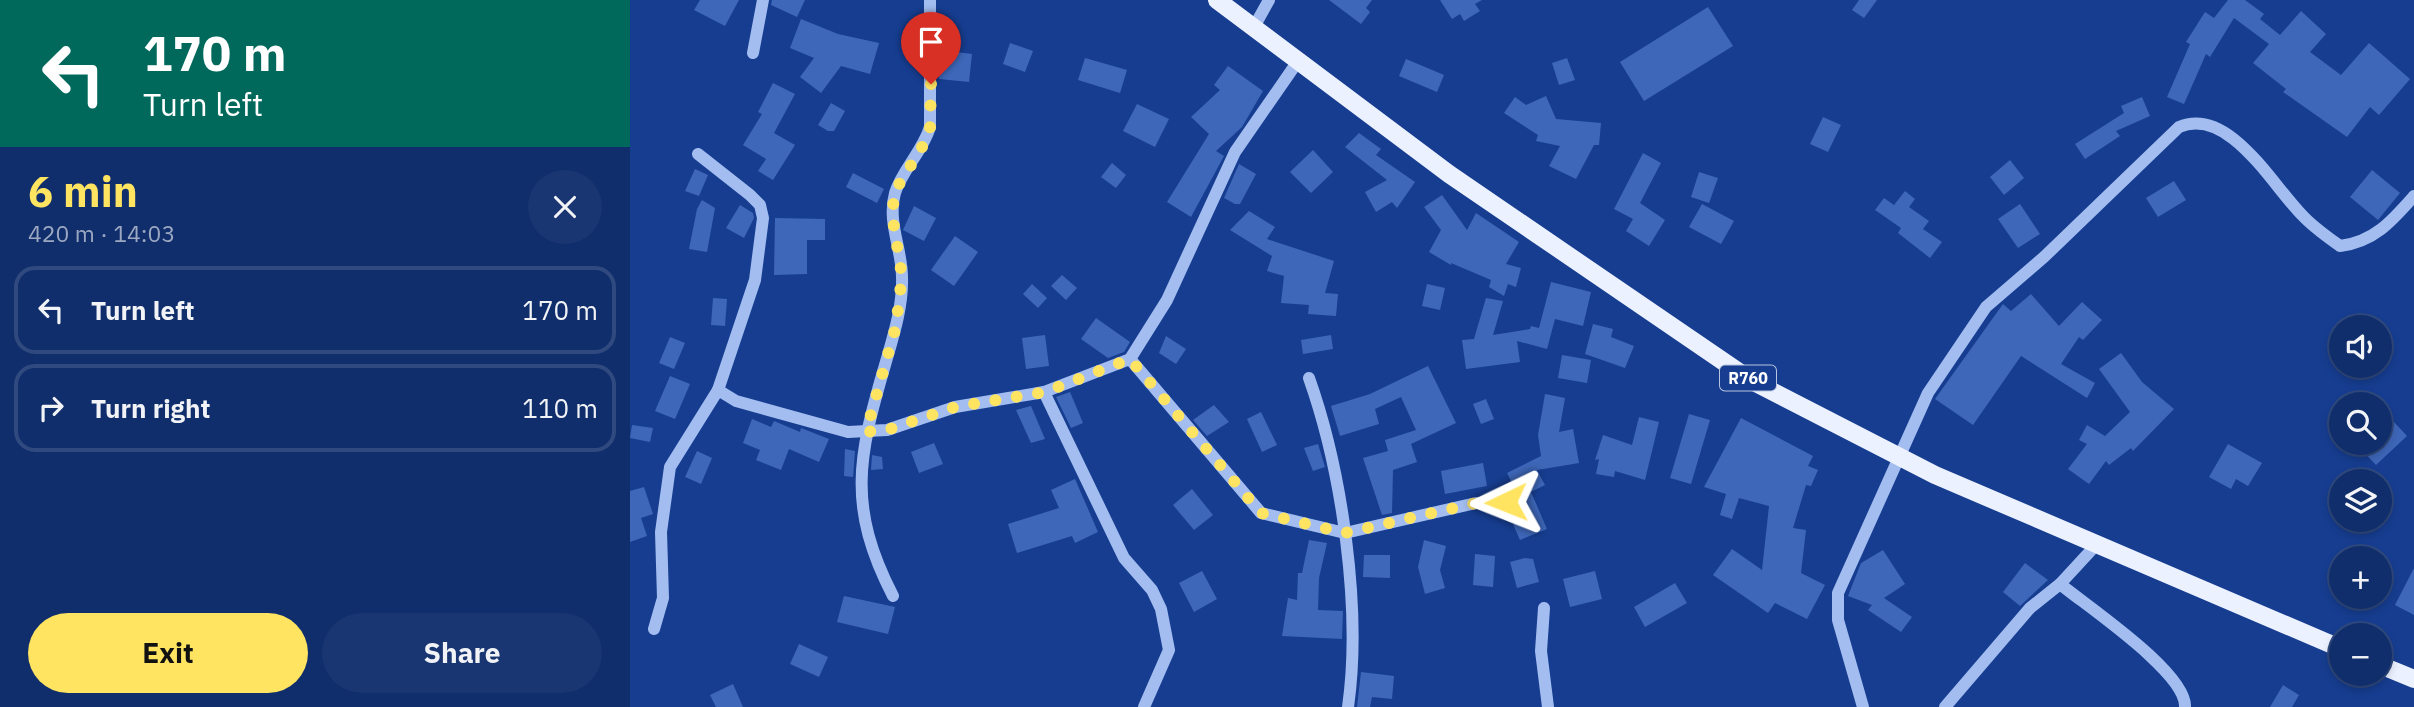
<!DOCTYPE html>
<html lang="en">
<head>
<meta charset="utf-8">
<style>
  :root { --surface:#102e6c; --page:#193672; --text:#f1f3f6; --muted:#9ca8c2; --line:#304a7f; --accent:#ffe462 }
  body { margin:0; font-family:"IBM Plex Sans",sans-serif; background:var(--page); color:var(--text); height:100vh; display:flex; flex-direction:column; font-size:26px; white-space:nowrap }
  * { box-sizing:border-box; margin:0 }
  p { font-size:23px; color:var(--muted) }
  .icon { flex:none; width:38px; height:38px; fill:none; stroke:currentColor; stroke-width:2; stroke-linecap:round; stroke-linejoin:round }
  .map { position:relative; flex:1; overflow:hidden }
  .sheet { display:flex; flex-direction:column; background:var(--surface); width:630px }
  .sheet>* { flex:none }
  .banner { background:#00695c; color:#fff; overflow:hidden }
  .tools { position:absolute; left:1699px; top:315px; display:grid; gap:14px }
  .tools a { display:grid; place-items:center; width:63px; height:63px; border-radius:50%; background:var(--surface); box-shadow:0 4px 10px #0003,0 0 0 2px var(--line); font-size:35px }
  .pin { position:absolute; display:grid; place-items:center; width:60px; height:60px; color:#fff; margin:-72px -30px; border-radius:50% 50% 50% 0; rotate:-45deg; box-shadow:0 0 7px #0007 }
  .pin .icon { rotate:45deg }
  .me { position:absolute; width:77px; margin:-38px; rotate:268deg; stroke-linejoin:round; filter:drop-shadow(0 0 5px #0008) }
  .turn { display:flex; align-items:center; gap:24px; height:147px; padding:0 28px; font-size:32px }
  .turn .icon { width:91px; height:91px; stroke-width:2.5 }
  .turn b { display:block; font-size:49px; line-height:60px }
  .round { display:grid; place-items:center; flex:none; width:74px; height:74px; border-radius:37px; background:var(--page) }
  .overview { display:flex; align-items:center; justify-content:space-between; height:119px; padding:0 28px }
  h1 { font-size:42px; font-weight:800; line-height:52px; color:var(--accent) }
  .action { display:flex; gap:14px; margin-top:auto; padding:14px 28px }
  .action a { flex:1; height:80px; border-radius:42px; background:var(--accent); color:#111; font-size:28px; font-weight:800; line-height:80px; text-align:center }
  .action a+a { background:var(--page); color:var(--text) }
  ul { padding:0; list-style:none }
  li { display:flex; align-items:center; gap:21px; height:88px; margin:0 14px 10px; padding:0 14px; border:4px solid var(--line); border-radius:21px }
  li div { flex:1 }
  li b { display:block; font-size:26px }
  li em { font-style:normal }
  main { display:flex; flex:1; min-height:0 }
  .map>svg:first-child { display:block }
  .building { fill:#3e67b9 }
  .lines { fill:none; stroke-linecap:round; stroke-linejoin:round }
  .minor { stroke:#a3bdf0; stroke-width:12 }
  .major { stroke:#ecf1ff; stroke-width:18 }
  .route { stroke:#ffe462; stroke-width:12; stroke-dasharray:0 21.6 }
  .labels { text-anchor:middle; stroke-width:5; stroke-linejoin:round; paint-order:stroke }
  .shield { fill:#163d90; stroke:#b9c5de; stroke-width:2 }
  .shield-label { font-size:16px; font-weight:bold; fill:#fff }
</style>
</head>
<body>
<main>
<section class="sheet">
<div class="banner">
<div class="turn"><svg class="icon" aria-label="left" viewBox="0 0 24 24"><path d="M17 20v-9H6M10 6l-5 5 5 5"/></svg><div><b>170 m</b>Turn left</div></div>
</div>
<div class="overview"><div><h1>6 min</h1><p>420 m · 14:03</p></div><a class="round"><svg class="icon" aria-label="close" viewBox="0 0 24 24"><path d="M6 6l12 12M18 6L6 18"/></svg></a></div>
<ul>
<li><svg class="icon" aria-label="left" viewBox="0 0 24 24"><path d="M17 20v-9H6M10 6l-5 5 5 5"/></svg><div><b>Turn left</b></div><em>170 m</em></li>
<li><svg class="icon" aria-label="right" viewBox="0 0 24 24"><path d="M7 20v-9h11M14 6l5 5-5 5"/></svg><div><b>Turn right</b></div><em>110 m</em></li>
</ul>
<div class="action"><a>Exit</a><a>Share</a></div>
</section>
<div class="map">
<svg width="1784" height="707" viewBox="0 0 1784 707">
  <rect width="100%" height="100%" fill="#163d90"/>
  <g class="building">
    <polygon points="70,0 109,0 95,26 64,10"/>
    <polygon points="142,0 175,0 167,17 141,5"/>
    <polygon points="699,0 742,0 736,8 740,12 731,24"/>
    <polygon points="810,0 852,0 845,4 850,11 834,21 830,14 822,19"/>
    <polygon points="1229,0 1247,0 1234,18 1222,10"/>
    <polygon points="1598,0 1615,0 1634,14 1630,19 1650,35 1671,11 1696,34 1680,52 1711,75 1739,43 1780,79 1749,115 1740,107 1717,137 1653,92 1656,89 1623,63 1639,44 1604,18 1580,57 1576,54 1554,104 1537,97 1560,44 1556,42 1575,12 1584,18"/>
    <polygon points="1078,7 1103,46 1014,101 990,62"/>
    <polygon points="171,19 208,34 249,43 240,74 211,66 191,93 170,77 184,58 160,48"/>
    <polygon points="380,43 403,51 395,72 373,64"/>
    <polygon points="310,50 342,54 339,82 309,79"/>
    <polygon points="455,58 497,70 490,93 448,80"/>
    <polygon points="937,58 945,80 929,85 922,63"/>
    <polygon points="776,59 814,75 807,92 769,76"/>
    <polygon points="598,66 633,91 612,127 586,151 594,156 561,217 537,202 579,134 561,117 590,90 584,85"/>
    <polygon points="143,83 165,94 144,133 165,145 143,180 128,171 136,159 113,145 132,114 128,112"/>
    <polygon points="916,96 926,119 971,123 969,145 964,145 946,179 919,166 930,146 906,141 908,135 874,113 885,97 896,105"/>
    <polygon points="1512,97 1520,116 1486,131 1490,136 1455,159 1445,144 1494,113 1491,106"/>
    <polygon points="201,103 215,111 204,131 198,131 188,125"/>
    <polygon points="507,104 539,119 525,147 493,131"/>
    <polygon points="1193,117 1211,125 1198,152 1180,144"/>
    <polygon points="729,133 751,149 746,155 785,182 767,208 762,202 746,212 735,192 757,180 715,147"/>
    <polygon points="683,150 703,172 681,193 660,172"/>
    <polygon points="1013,153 1031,163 1010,203 1035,220 1019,246 996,231 1003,219 984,209"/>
    <polygon points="1380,160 1394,178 1374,195 1360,177"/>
    <polygon points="482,163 496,175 486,188 471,177"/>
    <polygon points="609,164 626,174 610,204 605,204 594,198"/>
    <polygon points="65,169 78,175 69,196 55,191"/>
    <polygon points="1742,170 1770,193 1748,220 1720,197"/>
    <polygon points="1069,172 1088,178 1079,203 1061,197"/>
    <polygon points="223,173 254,189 247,203 216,187"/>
    <polygon points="1544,181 1556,200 1528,217 1516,198"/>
    <polygon points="1275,191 1285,199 1279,207 1299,221 1293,229 1312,242 1300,258 1268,233 1271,228 1245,210 1254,198 1264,205"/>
    <polygon points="812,195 837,230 846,213 889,242 876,264 891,268 886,287 878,284 874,296 859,287 861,280 821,263 821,265 799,252 811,230 794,207"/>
    <polygon points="72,200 85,208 77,252 59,249 67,209"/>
    <polygon points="1072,204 1104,221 1091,244 1059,227"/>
    <polygon points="1390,204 1410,234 1388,248 1368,219"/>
    <polygon points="110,205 123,213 124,218 114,238 96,228"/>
    <polygon points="284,206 306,218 294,241 273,230"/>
    <polygon points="619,211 645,227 637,239 704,261 695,293 708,294 706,316 678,314 679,305 651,303 654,276 637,271 642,256 600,230"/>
    <polygon points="145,218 195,219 195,240 177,240 177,274 144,275"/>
    <polygon points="325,236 348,252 324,286 301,270"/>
    <polygon points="432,275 447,288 436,300 421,286"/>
    <polygon points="921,282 961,292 953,326 925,319 917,349 887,341 890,362 836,369 832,340 844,339 856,298 873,301 863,335 900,329 901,326 909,328"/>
    <polygon points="402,284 417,298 408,308 393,294"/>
    <polygon points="797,284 815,288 810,310 792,306"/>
    <polygon points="1401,294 1429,326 1452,302 1472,320 1453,340 1449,337 1431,364 1465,383 1457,398 1391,356 1343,425 1305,399 1373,304 1381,311"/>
    <polygon points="83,298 97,299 95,326 81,325"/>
    <polygon points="466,318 500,342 494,352 478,358 451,339"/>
    <polygon points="963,324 983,329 981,337 1004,346 995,368 955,354"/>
    <polygon points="415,335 419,366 396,369 392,338"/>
    <polygon points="701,335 703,349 673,354 671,340"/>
    <polygon points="536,336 556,349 546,364 529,353"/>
    <polygon points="40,337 55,343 44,369 29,363"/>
    <polygon points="1491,353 1512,382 1544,409 1503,451 1501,448 1479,465 1476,461 1459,484 1438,469 1457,444 1449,440 1457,425 1475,436 1500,412 1469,369"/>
    <polygon points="932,355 961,360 957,383 928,378"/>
    <polygon points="798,366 826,423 781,444 787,462 763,470 762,513 752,515 733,458 758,451 755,440 786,430 771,397 745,409 749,424 710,436 701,406 740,394"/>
    <polygon points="40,376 60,384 45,419 25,411"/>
    <polygon points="440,392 453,423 441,428 426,397"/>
    <polygon points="915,394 935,398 929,432 943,429 949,463 907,470 915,485 901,492 917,529 890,540 883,524 899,517 877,473 911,456 908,435"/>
    <polygon points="856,399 864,419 851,424 843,404"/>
    <polygon points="584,405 599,422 577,436 563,420"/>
    <polygon points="401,406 415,439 401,443 386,410"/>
    <polygon points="1750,407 1777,436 1746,465 1725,443 1750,443"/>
    <polygon points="631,412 647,445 632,452 617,419"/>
    <polygon points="1059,414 1080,420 1061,484 1040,478"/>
    <polygon points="1009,417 1029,422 1015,480 985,471 984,477 966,474 969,459 965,460 973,435 1002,445"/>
    <polygon points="1111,418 1183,456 1178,466 1188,470 1181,486 1176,485 1163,528 1176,530 1171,573 1195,585 1177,619 1145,603 1138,613 1083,575 1102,549 1132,570 1139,506 1109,498 1102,519 1090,515 1096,494 1074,487"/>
    <polygon points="122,419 141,427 144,421 170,432 171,428 199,439 189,462 159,449 151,470 126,460 130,450 113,443"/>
    <polygon points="2,425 23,428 20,442 0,438"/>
    <polygon points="304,443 313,464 289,473 281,452"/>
    <polygon points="688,444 695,467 683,471 674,448"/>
    <polygon points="1598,444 1632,463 1618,486 1606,479 1601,489 1579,477"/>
    <polygon points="215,449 225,451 223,477 214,476"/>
    <polygon points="67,451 82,458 71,484 55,477"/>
    <polygon points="242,455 252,457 253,469 241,470"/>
    <polygon points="853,463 857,486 815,494 811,471"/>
    <polygon points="445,479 468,532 445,543 442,536 387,553 378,524 429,508 421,490"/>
    <polygon points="14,487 23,514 11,518 17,536 0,542 0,491"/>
    <polygon points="562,489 583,515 564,530 543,505"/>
    <polygon points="679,540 697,543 689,578 688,610 713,611 712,639 652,636 658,598 667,600 668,573 672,573"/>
    <polygon points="794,540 816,546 810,570 815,588 795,594 788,567"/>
    <polygon points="1253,550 1275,584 1254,598 1282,617 1271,632 1238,610 1242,605 1218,596 1231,563"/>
    <polygon points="845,554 865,556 863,587 843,585"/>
    <polygon points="734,555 760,555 760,578 733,577"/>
    <polygon points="895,558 903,559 909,582 887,588 880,562"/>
    <polygon points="1395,563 1418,580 1390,606 1373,592"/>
    <polygon points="1784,568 1784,615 1765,605"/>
    <polygon points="572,571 587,599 564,612 549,583"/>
    <polygon points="965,571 972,599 940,607 933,579"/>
    <polygon points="1045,583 1057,603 1015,627 1004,607"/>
    <polygon points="214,596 265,607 258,634 207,622"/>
    <polygon points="169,644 198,657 189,677 160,664"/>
    <polygon points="731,672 764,676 762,699 742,697 740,707 727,707"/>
    <polygon points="103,684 113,707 86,707 80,695"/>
    <polygon points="1653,685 1669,695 1662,707 1640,707"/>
  </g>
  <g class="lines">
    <g class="minor">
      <polyline points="624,27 639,0"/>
      <polyline points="123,53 133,0"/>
      <polyline points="500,359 631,513 715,533 846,503 876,502"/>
      <path d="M679,378c33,93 53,231 39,329"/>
      <polyline points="88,390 106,401 218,432 257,430 325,407 414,392 500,359 537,300 605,152 668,61"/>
      <polyline points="414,392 494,558 522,590 531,609 539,650 514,707"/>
      <path d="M1430,584c28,23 127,89 125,123"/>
      <path d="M263,596c-46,-89 -35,-139 -8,-231 8,-28 18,-58 17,-88 0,-28 -15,-55 -7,-84 7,-23 28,-42 35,-66v-127"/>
      <polyline points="914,608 911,651 918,707"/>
      <polyline points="24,629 33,598 31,532 40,467 88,390 125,280 133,218 130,205 120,195 68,154"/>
      <path d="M1233,707l-25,-87v-27l90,-200 58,-86 58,-50 135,-130c50,-21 93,58 123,88 11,12 24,21 38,31 34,-4 52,-25 74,-50"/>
      <polyline points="1315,707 1400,608 1430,584 1466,545"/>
    </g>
    <g class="major">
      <polyline points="587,0 819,174 1122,381 1305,475 1712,649"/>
      <polyline points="1750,665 1784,679"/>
    </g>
  </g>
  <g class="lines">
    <polyline class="route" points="301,84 300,128 297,139 265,191 262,214 272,276 266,326 236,432 257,430 325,407 415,392 500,359 631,513 715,533 846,503 876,502"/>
  </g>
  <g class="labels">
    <rect class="shield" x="1090" y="365.5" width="56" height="25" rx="5"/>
    <g class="shield-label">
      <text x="1118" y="384">R760</text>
    </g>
  </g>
</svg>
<div class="tools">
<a><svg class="icon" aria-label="sound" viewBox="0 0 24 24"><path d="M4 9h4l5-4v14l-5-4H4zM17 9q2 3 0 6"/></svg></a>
<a><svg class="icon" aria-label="search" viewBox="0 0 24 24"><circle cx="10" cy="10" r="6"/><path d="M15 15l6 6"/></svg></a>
<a><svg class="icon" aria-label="layers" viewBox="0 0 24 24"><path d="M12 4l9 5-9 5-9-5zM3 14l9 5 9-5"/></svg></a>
<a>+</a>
<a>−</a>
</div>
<div class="pin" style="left:301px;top:84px;background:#d93025"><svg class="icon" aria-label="arrive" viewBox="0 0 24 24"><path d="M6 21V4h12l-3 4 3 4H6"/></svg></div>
<svg class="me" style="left:876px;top:502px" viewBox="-20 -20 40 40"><path d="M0-17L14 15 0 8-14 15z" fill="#ffe462" stroke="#fff" stroke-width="4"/></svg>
</div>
</main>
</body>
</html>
